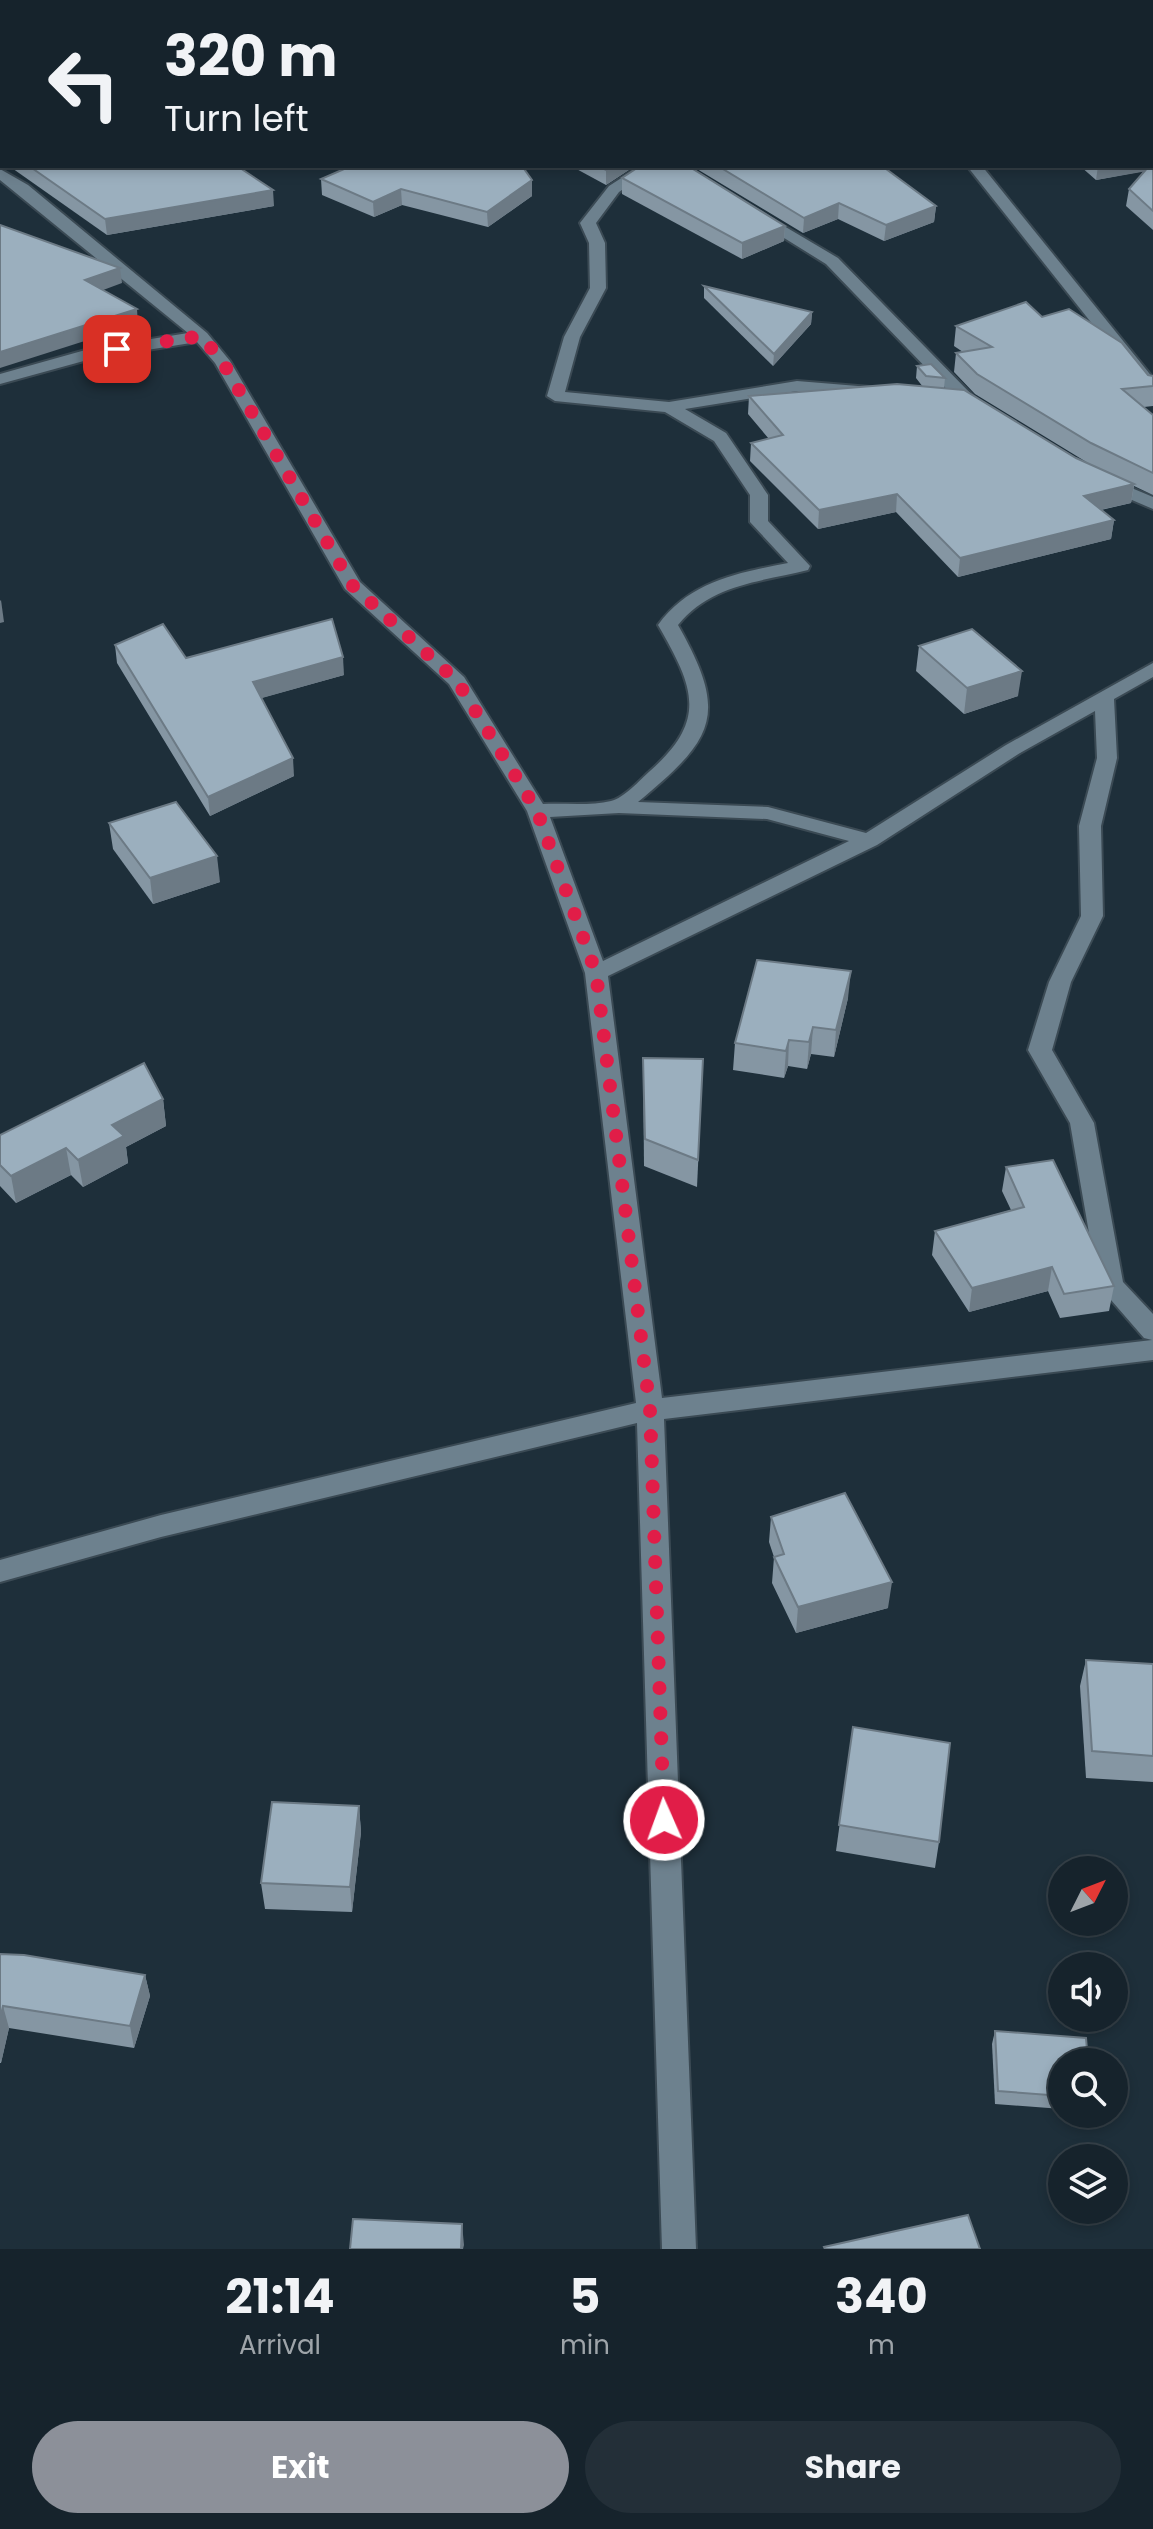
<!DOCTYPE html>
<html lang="en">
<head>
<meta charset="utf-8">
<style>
  :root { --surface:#16232c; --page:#232f38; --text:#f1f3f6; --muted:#9ea4a9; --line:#354048; --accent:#8c9099 }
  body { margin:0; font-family:Poppins,sans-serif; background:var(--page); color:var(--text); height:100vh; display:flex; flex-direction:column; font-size:30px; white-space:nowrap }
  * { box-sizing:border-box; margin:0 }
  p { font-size:26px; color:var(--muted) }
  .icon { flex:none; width:44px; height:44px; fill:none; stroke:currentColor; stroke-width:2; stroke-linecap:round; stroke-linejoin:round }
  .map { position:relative; height:2249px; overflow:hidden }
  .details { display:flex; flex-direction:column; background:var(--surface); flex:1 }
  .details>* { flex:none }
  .banner { position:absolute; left:0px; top:0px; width:1154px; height:168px; box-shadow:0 4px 12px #0003,0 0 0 2px var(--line); background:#16232c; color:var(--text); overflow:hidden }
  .needle { width:52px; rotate:48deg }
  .buttons { position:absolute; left:1048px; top:1856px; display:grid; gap:16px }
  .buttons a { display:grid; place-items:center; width:80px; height:80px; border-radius:50%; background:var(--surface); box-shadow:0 4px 12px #0003,0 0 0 2px var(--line); font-size:40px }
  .pin { position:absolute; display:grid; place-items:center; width:68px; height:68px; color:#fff; margin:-34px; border-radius:16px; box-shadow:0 4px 12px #0006 }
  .me { position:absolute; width:88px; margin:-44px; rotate:358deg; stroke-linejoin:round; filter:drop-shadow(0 0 6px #0008) }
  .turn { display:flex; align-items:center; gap:28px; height:168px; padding:0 32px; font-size:36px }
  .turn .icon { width:104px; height:104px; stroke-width:2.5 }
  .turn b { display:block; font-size:56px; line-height:68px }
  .eta { display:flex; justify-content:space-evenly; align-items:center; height:136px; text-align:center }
  .eta b { font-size:48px; font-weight:700; line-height:56px }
  .action { display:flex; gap:16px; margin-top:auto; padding:16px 32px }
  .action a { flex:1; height:92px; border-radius:48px; background:var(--accent); color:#fff; font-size:32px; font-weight:700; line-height:92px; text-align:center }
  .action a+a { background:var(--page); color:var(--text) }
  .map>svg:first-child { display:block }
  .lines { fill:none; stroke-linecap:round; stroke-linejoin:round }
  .minor-casing { stroke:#3b4a54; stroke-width:4 }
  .minor { fill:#6d818e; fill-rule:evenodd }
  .wall { fill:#8596a3 }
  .shaded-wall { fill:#6c7a85 }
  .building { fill:#9bafbe; stroke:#6c7a85; stroke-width:2 }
  .route { stroke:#e11d48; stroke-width:14; stroke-dasharray:0 25.2 }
</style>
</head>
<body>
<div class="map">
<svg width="1153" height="2249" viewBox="0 0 1153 2249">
  <rect width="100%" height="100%" fill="#1e2f3a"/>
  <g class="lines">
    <g class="minor-casing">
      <g id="minor">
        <path d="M640,166h17l-38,26 -23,31 9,20 1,45 -26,49 -15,55 104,10 128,-21 73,6 8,5 -8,5 -73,-6 -112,18 41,24 42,62v26l42,45 -2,4c-48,12 -97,14 -130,55 51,90 37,113 -40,177l130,5 98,26 140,-88 147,-82v14l-39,22 3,59 -16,68 2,90 -32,66 -19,68 42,73 29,159 30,32v46l-489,59 32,830h-34l-25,-826 -476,114 -161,45v-22l161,-45 475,-112 -51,-430 -58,-162 -78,-127 -104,-95 -130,-226 -18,-21 -106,17 -91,25v-10l89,-25 99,-16 -188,-153v-11l28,16 179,148 23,28 130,221 104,95 79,127c22,-1 48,2 68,-3 13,-3 29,-21 39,-30 59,-52 43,-85 8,-146 32,-44 80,-52 130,-62l-38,-41v-27l-36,-54 -49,-29 -110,-11 -8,-5 17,-59 26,-49 -1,-45 -9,-20 29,-37zM1095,711l2,47 -18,68 2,90 -32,66 -21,68 42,73 28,162 46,53 8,2 -490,58 -54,-422 269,-131 143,-92zM619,813l148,6 82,22 -246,120 -53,-144z"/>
        <polygon points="967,166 982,166 1153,378 1153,394 1147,393"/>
        <polygon points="757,210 838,258 973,396 991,409 988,413 976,413 961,404 826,264 752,218 749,215"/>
        <polygon points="1103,476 1153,497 1153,509 1097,485 1094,481 1097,477"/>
      </g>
    </g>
    <use href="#minor" class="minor"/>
  </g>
  <g class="wall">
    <polygon points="1153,0 1153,230 1126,206 1129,189 1144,171 1096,180 1080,166 1152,166"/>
    <polygon points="0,25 2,26 2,161 0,159"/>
    <polygon points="9,166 237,166 274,206 107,235"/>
    <polygon points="571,166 635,166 606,185"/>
    <polygon points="692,166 882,166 936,206 934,222 884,241 838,219 803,233"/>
    <polygon points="622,178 785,226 784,241 742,259 622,194"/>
    <polygon points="321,179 532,196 488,227 402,205 374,217 322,195"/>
    <polygon points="704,286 812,312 811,324 773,366 704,298"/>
    <polygon points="1042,317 1148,375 1153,376 1153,406 1144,407 1153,415 1153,495 1134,486 1131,503 1101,510 1114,520 1111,539 958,577 896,512 818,529 750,461 751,443 769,439 748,414 749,396 923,387 916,378 917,366 945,378 944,388 1076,458 1088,463 975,394 954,372 956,353 963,352 954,346 956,326"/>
    <polygon points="115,645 186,658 344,675 261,698 294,776 210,816 117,663"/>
    <polygon points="919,646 1018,696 964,714 916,671"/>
    <polygon points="109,823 220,882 153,904 113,849"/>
    <polygon points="848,998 834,1057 811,1054 807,1069 788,1066 784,1078 733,1070 735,1043"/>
    <polygon points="643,1058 703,1059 697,1187 644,1166"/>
    <polygon points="163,1099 166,1126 126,1147 128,1163 83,1187 71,1175 16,1203 0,1186 0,1135"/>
    <polygon points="1006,1167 1114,1286 1109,1311 1060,1318 1048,1291 969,1312 932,1255 935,1231 1011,1210 1002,1191"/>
    <polygon points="771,1517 888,1608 796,1633 772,1583 774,1557 769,1542"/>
    <polygon points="1086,1660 1153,1664 1153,1782 1086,1778 1080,1686"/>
    <polygon points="853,1727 939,1842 935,1868 836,1851"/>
    <polygon points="359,1806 361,1832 352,1912 265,1909 261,1883"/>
    <polygon points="0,1954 145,1975 150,1996 134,2048 9,2028 1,2063 0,2063"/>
    <polygon points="995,2031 1062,2062 1062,2109 995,2104 992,2044"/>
  </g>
  <g class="shaded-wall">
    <polygon points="1152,155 1153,155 1153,170 1096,180 1098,166 1152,166"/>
    <polygon points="612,166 635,166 606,185 606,170"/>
    <polygon points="532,180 532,196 488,227 487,212"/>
    <polygon points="401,189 402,205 374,217 373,202"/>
    <polygon points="273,190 274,206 107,235 105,219"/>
    <polygon points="839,203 838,219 803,233 804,218"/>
    <polygon points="936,206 934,222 884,241 886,225"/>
    <polygon points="785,226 784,241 742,259 742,243"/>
    <polygon points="120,268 122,283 87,296 85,280"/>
    <polygon points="137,309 138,324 0,368 0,352"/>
    <polygon points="812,312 811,324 773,366 774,354"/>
    <polygon points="1134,484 1131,503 1081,514 1084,496"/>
    <polygon points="897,494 896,512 818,529 819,510"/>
    <polygon points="1114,520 1111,539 958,577 960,558"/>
    <polygon points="1,600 4,622 0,623 0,601"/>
    <polygon points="343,657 344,675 255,700 253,682"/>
    <polygon points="1022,671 1018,696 964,714 967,688"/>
    <polygon points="293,758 294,776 210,816 208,797"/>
    <polygon points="217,856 220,882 153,904 150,878"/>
    <polygon points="851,971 848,998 834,1057 836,1030"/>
    <polygon points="813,1027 811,1054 807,1069 809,1042"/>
    <polygon points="789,1040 788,1066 784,1078 786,1051"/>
    <polygon points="163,1099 166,1126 126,1147 128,1163 83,1187 78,1160 112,1125"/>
    <polygon points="66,1148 71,1175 16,1203 11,1176"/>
    <polygon points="1052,1267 1048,1291 969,1312 972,1288"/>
    <polygon points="892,1582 888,1608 796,1633 798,1607"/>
    <polygon points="359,1806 361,1832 352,1912 350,1887"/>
    <polygon points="145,1975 150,1996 134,2048 130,2026"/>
    <polygon points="3,2006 9,2028 1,2063 0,2058 0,2019"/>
    <polygon points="462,2224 464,2245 463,2249 461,2249"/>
  </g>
  <g class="building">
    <polygon points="77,0 444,0 435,2 76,2"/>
    <polygon points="449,0 887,0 891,2 454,2"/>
    <polygon points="928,0 1153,0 1153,155 1152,155 1152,2 927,2"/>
    <polygon points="0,25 2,26 2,147 0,146"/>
    <polygon points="1153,161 1153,211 1129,189 1149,166 1152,166"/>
    <polygon points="29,166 237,166 273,190 105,219"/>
    <polygon points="351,166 522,166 532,180 487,212 401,189 373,202 321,179"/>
    <polygon points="599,166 612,166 606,170"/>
    <polygon points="640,166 688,166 785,226 742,243 622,178"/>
    <polygon points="718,166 882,166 936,206 886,225 839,203 804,218"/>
    <polygon points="0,225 120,268 85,280 137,309 0,352"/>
    <polygon points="704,286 812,312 774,354"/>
    <polygon points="1026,302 1042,317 1069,309 1122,343 1148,375 1153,376 1153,386 1122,389 1153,415 1153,473 1091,443 977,374 956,353 992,347 956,326"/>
    <polygon points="931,364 945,378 926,376 917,366"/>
    <polygon points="897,384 964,390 1076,458 1134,484 1084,496 1114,520 960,558 897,494 819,510 751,443 783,435 749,396"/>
    <polygon points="332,619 343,657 253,682 293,758 208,797 115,645 163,624 186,658"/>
    <polygon points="972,629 1022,671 967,688 919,646"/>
    <polygon points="176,802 217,856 150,878 109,823"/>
    <polygon points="757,960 851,971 836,1030 813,1027 809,1042 789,1040 786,1051 735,1043"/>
    <polygon points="643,1058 703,1059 698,1160 645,1139"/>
    <polygon points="144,1063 163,1099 112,1125 124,1136 78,1160 66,1148 11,1176 0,1165 0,1135"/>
    <polygon points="1053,1160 1114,1286 1064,1294 1052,1267 972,1288 935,1231 1024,1207 1006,1167"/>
    <polygon points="845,1493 892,1582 798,1607 774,1557 784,1554 771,1517"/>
    <polygon points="1086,1660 1153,1664 1153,1756 1092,1751"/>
    <polygon points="853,1727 950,1743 939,1842 839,1825"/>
    <polygon points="272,1802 359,1806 350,1887 261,1883"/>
    <polygon points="0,1954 24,1955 145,1975 130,2026 3,2006 0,2019"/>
    <polygon points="995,2031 1086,2038 1088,2062 1062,2062 1062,2096 998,2091"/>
    <polygon points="968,2215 980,2249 825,2249 824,2247"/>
    <polygon points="353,2219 462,2224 461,2249 350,2249"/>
  </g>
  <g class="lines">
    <polyline class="route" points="117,349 201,336 222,361 352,585 457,681 537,811 596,973 600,1005 650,1410 664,1820"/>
  </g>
</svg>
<div class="buttons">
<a><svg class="needle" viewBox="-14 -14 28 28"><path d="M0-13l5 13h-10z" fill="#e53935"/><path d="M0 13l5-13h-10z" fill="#9ea4a9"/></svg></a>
<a><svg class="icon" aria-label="sound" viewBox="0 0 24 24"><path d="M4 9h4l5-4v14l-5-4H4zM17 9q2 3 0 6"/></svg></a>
<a><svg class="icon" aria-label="search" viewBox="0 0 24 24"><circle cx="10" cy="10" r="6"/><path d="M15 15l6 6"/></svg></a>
<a><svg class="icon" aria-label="layers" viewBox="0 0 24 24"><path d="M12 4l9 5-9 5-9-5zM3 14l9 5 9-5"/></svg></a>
</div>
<div class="pin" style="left:117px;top:349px;background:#d93025"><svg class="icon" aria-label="arrive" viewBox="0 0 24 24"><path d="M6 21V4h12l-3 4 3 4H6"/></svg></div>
<svg class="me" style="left:664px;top:1820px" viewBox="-20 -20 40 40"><circle r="17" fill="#e11d48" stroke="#fff" stroke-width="3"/><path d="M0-11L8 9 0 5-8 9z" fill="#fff"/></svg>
<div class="banner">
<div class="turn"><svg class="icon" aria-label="left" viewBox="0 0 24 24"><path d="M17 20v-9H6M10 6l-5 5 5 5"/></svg><div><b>320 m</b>Turn left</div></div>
</div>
</div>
<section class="details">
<div class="eta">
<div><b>21:14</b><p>Arrival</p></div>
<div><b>5</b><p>min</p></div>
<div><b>340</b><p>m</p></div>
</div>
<div class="action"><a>Exit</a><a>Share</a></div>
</section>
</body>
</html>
